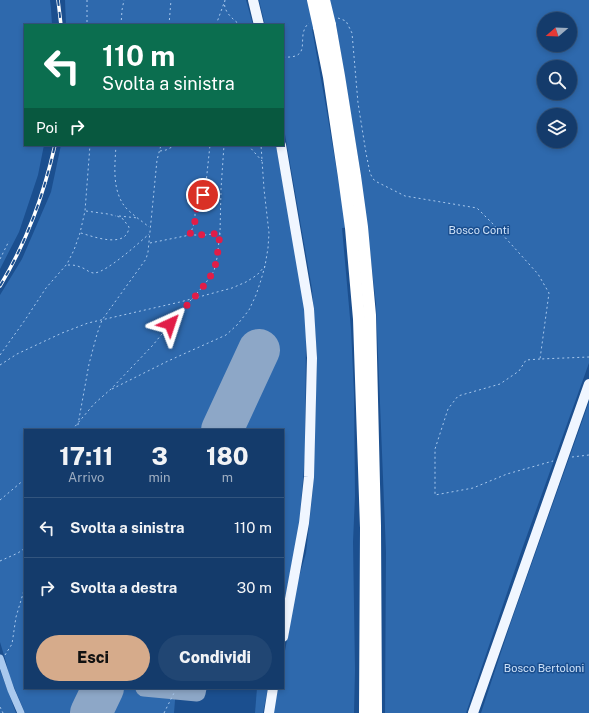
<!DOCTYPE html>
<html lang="it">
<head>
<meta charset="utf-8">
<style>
  :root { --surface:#143b6b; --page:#214673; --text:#f1f3f6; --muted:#9dadc1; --line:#33557e; --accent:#d6ab8b }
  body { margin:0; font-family:"Public Sans",sans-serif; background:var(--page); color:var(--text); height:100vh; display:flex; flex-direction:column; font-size:15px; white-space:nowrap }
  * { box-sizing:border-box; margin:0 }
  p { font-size:13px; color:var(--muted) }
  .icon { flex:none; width:22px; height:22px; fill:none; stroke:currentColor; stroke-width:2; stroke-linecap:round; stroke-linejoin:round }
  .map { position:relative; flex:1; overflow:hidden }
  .panel { position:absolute; left:24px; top:429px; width:260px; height:260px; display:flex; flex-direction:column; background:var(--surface); border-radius:0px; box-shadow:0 2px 6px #0003,0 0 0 1px var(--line) }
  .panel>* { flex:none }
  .banner { position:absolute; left:24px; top:24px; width:260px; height:122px; border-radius:0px; box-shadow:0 2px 6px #0003,0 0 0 1px var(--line); background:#0b6e4f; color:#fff; overflow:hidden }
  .needle { width:26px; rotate:251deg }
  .buttons { position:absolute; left:537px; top:12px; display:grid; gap:8px }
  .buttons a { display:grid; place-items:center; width:40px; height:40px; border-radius:50%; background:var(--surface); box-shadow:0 2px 6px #0003,0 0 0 1px var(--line); font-size:20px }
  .pin { position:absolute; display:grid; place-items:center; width:34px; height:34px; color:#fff; margin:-17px; border:2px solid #fff; border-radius:50%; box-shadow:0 1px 4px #0007 }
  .me { position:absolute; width:44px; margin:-22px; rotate:42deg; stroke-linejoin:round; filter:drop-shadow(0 0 3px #0008) }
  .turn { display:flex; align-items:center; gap:14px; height:84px; padding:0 12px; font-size:18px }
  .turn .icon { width:52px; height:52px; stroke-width:2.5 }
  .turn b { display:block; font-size:28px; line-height:34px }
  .then { display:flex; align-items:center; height:38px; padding:0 12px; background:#0003; gap:8px; font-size:15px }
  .eta { display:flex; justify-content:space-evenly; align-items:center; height:68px; text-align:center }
  .eta b { font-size:24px; font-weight:800; line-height:28px }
  .primary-button { display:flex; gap:8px; margin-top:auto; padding:8px 12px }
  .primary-button a { flex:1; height:46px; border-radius:24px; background:var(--accent); color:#111; font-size:16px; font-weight:800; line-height:46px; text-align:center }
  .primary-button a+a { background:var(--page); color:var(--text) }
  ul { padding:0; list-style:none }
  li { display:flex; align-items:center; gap:12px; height:60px; padding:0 12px; border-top:1px solid var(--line) }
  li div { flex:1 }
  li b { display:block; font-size:15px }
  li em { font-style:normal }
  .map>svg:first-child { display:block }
  .green { fill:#2e69ad; fill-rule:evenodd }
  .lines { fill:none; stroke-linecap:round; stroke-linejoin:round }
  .taxiway { stroke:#8da7c7; stroke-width:17 }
  .runway { stroke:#8da7c7; stroke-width:42 }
  .path { stroke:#a9c9ee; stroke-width:1; stroke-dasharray:2 3; stroke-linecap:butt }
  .minor { stroke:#a9c9ee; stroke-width:7 }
  .major { stroke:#f0f6ff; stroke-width:10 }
  .highway { stroke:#fff; stroke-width:12 }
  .rail-casing { stroke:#fff; stroke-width:3.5 }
  .rail { stroke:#1b4f8f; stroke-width:2; stroke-dasharray:6; stroke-linecap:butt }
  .highway-bridge { stroke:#fff; stroke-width:12 }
  .route { stroke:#e11d48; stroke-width:7; stroke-dasharray:0 12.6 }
  .labels { text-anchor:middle; stroke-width:3; stroke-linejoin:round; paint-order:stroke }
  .park-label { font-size:11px; fill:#cfe3fa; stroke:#1b4f8f }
</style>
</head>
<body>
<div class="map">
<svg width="589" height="713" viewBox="0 0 589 713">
  <rect width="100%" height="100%" fill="#1b4f8f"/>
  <g class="green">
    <polygon points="0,0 50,0 51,9 52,25 25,25 25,145 44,145 38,175 19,232 0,269"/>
    <polygon points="65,0 246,0 253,25 66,25"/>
    <path d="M259,0h330v363l-68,189 -55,161h-81l1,-161 -10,-248 -9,-78 -25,2 9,101 3,64 1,103 -2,46 2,128 -1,43h-81l5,-25h5v-26l14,-78 9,-31 7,-65 4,-132 -5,-67 -29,-166v-98h-18zM544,19h26v26h-26zM336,24l25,151 -23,3 -12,-71 -14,-78zM544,67h26v26h-26zM544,115h26v26h-26z"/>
    <polygon points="61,145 276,145 304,300 306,331 305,456 299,526 283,610 283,430 25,430 25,688 176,688 174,713 25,713 9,675 6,662 0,642 0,295 22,259 51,192"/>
    <polygon points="589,402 589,713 481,713 510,625"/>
    <polygon points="0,670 16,713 0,713"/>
    <polygon points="257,688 268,688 263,713 255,713"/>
  </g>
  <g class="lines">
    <polyline class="taxiway" points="144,688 197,693 198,688"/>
    <g class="runway">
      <polyline points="222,430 259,350"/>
      <polyline points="91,713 103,688"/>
    </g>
    <g class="path">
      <polyline points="87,0 87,25"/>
      <path d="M225,0c-3,11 8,19 15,25"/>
      <polyline points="338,18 346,21 352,33 358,103 366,153 370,173 373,179 377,182 405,196 477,208 492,223 538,274 549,293 540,359 589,357"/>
      <polyline points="121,25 122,10 124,0"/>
      <polyline points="169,25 171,0"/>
      <polyline points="216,25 224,3"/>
      <path d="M283,57c32,2 11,-21 26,-34"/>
      <path d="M116,145c-1,19 -4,42 7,59 5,8 19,17 26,23"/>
      <polyline points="248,145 262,161"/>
      <polyline points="160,151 166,150 176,145"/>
      <polyline points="86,211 108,214 116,216"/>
      <polyline points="119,216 138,218"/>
      <path d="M81,233c13,4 46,16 48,-6l-6,-8 -6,-3"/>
      <polyline points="190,235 195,221 195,211 203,195 206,183 210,145"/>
      <polyline points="150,243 190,235 205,235 220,233"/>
      <polyline points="0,259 9,241"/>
      <path d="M68,265c4,0 8,0 12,2 5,1 9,6 14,6 12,0 46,-31 55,-39"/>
      <polyline points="0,355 25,320 46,288 67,264 74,250 80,233 85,211 90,145"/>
      <polyline points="540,359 526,360 519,371 500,384 458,396 448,409 435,449 435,495 473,488 507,474 553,461"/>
      <polyline points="0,365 17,354 62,333 88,323 180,302 232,288 246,282 257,275 265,266"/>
      <polyline points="112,389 168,361 226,335 237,325 249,310 256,295 261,280 265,266 268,248 269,233 264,189 261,145"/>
      <polyline points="72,430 94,404 111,389 153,345 170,324 205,284 214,271 217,258 220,233 221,189 224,145"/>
      <polyline points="77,430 89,364 97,334 102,320 146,259 148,252 157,160 161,145"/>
      <polyline points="572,457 589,455"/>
      <polyline points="0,500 25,479"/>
      <polyline points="0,561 18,553 25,548"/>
      <polyline points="5,655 12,644 16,617 25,587"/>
      <polyline points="0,707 3,713"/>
      <polyline points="164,713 175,691"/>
    </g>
    <polyline class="minor" points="0,658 11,690 21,713"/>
    <g class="major">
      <polyline points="253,0 259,25"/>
      <polyline points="281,145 309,309 312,358 309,477 304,523 283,637"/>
      <polyline points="269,713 273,688"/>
      <polyline points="473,713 589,384"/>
    </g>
    <g class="highway">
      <polyline points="330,25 339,76 355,176 362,227 370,315 375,526 376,713"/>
      <polyline points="319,27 329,77 344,177 351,228 359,319 366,528 365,713"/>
    </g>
    <g class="rail-casing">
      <g id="rail">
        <polyline points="58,0 61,25"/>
        <path d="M0,286c27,-45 43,-89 55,-141"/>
      </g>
    </g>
    <use href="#rail" class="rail"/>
    <g class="highway-bridge">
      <polyline points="313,0 319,27"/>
      <polyline points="324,0 330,25"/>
    </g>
  </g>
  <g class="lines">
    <polyline class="route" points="170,324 200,291 214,271 217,258 220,233 205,235 190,234 195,221 196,211 203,195"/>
  </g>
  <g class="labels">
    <g class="park-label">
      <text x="479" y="234">Bosco Conti</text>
      <text x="544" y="672">Bosco Bertoloni</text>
    </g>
  </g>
</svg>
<div class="buttons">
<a><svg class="needle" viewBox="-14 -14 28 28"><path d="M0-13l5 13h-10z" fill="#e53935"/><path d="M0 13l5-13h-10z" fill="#9dadc1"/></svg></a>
<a><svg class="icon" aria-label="search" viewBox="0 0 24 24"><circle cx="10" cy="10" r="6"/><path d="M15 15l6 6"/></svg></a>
<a><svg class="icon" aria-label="layers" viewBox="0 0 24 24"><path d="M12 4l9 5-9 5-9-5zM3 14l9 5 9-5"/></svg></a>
</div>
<div class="pin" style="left:203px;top:195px;background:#d93025"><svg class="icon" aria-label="arrive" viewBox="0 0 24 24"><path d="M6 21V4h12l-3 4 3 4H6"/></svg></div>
<svg class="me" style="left:170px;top:324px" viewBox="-20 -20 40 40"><path d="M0-17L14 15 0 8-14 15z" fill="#e11d48" stroke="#fff" stroke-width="4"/></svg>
<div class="banner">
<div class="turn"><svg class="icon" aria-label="left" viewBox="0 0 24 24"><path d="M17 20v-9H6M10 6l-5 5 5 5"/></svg><div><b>110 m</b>Svolta a sinistra</div></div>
<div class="then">Poi<svg class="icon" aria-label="right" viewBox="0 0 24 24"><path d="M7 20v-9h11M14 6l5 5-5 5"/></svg></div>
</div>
<section class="panel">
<div class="eta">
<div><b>17:11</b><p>Arrivo</p></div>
<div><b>3</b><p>min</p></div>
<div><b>180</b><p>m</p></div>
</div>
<ul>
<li><svg class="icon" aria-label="left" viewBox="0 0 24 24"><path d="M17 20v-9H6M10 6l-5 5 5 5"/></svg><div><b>Svolta a sinistra</b></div><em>110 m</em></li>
<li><svg class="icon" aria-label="right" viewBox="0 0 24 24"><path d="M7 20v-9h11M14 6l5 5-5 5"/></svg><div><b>Svolta a destra</b></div><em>30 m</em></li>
</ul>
<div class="primary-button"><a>Esci</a><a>Condividi</a></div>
</section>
</div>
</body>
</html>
